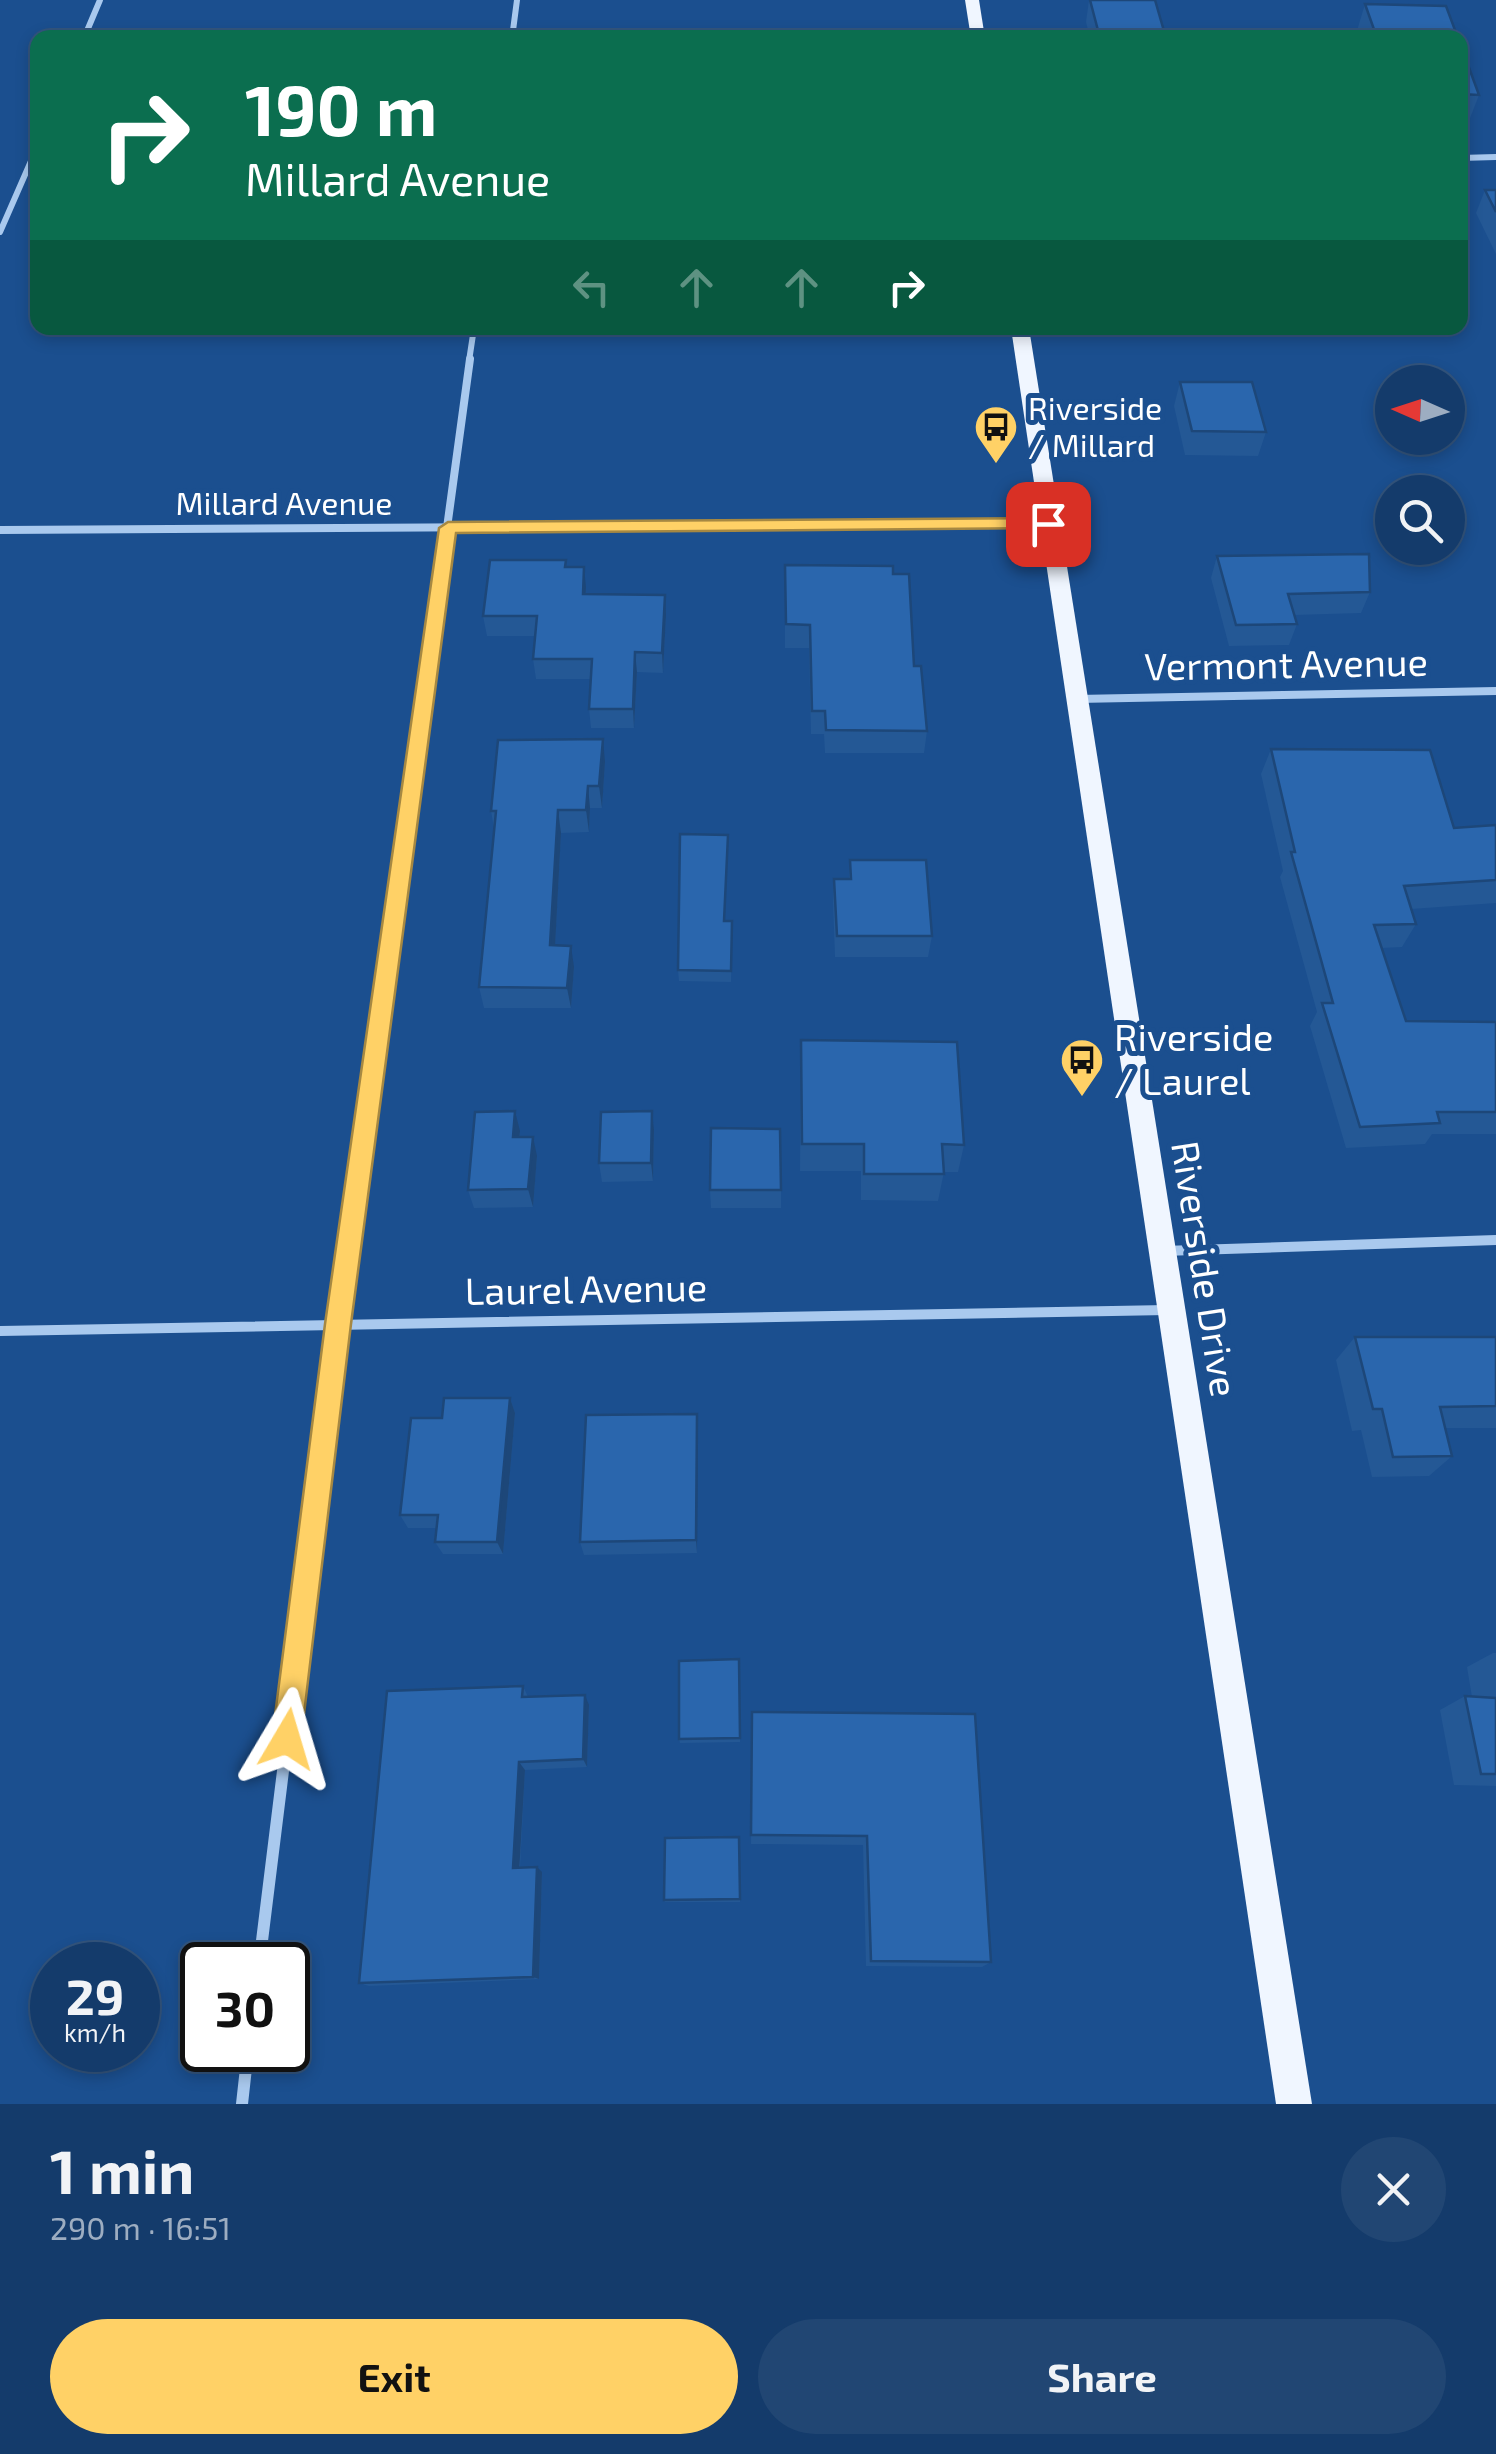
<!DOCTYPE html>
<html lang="en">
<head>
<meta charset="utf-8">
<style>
  :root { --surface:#143b6b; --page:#214673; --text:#f1f3f6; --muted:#9dadc1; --line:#33557e; --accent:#ffd166 }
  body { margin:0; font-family:"Exo 2",sans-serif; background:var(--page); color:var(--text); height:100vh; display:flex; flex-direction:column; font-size:38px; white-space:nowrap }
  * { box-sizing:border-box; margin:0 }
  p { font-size:32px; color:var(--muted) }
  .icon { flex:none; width:55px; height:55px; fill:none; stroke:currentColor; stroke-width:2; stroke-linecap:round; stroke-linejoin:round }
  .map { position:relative; height:2104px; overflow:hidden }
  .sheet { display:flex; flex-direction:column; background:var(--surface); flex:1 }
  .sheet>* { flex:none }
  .hud { position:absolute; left:30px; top:30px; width:1438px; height:305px; border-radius:20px; box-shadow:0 5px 15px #0003,0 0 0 2px var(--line); background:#0b6e4f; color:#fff; overflow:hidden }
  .needle { width:65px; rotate:273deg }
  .buttons { position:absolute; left:1375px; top:365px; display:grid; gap:20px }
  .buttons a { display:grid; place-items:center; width:90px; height:90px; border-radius:50%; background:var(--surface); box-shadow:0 5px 15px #0003,0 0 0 2px var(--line); font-size:50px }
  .speed { position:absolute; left:30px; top:1942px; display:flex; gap:20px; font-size:50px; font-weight:700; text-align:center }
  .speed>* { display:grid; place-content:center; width:130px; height:130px; border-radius:50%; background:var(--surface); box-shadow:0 5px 15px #0003,0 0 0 2px var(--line); line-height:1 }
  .speed small { font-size:25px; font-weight:400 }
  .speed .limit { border:5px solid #111; border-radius:15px; background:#fff; color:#111 }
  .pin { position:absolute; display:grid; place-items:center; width:85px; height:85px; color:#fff; margin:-42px; border-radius:20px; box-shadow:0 5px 15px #0006 }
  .me { position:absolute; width:110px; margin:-55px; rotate:7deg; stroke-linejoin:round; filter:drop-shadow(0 0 8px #0008) }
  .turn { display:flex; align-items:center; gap:35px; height:210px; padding:0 50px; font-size:45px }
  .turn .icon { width:130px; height:130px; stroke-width:2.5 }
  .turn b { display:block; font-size:70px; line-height:85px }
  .lanes { display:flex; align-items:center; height:95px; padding:0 50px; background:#0003; justify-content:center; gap:50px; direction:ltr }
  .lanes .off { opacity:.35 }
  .round { display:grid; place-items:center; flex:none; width:105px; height:105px; border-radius:52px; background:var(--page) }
  .overview { display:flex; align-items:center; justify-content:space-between; height:170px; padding:0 50px }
  h1 { font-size:60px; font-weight:700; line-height:75px }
  .button { display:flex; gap:20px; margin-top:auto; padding:20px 50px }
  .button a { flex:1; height:115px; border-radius:60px; background:var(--accent); color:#111; font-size:40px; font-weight:700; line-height:115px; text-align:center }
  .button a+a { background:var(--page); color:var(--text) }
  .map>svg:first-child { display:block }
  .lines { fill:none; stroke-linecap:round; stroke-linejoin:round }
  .street-far3 { stroke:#a9c9ee; stroke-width:6 }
  .street-far2 { stroke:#a9c9ee; stroke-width:8 }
  .street-far1 { stroke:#a9c9ee; stroke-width:10 }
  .street { stroke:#a9c9ee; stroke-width:12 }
  .primary { fill:#f0f6ff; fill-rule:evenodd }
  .wall { fill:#245895 }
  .shaded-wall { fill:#1d4779 }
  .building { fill:#2a66ad; stroke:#1d4779; stroke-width:2.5 }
  .route { fill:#ffd166; stroke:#a68842; stroke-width:2.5 }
  .labels { text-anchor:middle; stroke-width:10; stroke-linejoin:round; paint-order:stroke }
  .far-poi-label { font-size:32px; fill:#fff; stroke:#1b4f8f; text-anchor:start }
  .far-street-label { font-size:32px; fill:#fff; stroke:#1b4f8f }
  .street-label { font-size:38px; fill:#fff; stroke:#1b4f8f }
  .poi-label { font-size:38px; fill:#fff; stroke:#1b4f8f; text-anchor:start }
</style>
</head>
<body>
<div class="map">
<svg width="1496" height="2104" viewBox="0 0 1496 2104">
  <rect width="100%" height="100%" fill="#1b4f8f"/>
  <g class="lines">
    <g class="street-far3">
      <polyline points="84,38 100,0"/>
      <polyline points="512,38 517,0"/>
      <polyline points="1460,158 1496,157"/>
      <polyline points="0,232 38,145"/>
      <polyline points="469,361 474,328"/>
    </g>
    <g class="street-far2">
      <polyline points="0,530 1047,524"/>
      <polyline points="1077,699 1496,691"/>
      <polyline points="408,814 470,359"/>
    </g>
    <g class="street-far1">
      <polyline points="1163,1251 1496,1240"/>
      <polyline points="0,1331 1167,1310"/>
      <polyline points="330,1386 408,812"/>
    </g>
    <g class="street">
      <polyline points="259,1965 331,1383"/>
      <polyline points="242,2104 248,2050"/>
    </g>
    <g class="primary">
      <polygon points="965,0 979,0 985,38 971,38"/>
      <polygon points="1011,328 1029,328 1312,2104 1276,2104"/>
    </g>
  </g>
  <g class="wall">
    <polygon points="1089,0 1166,38 1090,38 1086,22"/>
    <polygon points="1365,4 1458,38 1357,38 1356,34"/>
    <polygon points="1460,43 1479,95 1467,126 1460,125"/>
    <polygon points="1485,190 1496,190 1496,254 1476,213"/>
    <polygon points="1180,382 1266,432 1258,456 1185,455 1174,406"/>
    <polygon points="1217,556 1370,592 1361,613 1294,615 1297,624 1289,645 1229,646 1211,578"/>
    <polygon points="566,560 566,567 586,587 586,594 665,595 666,615 663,673 637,672 634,728 591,728 589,709 591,679 536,679 533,659 535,636 487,636 483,616"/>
    <polygon points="785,565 893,574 927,731 924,753 825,753 824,734 811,734 809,648 785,648"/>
    <polygon points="1271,749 1454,828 1496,825 1496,903 1411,909 1416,924 1402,947 1382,948 1406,1021 1496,1022 1496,1134 1432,1134 1425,1144 1346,1148 1310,1026 1317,1012 1280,877 1283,871 1261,774"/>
    <polygon points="605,762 602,808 590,808 589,832 561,833 555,945 574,967 571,1008 484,1008 479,987 494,828 491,811"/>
    <polygon points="850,860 932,936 928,957 835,957 833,901 834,879 849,879"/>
    <polygon points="725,921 732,921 731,982 679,981 678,970"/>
    <polygon points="801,1040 964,1145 958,1172 944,1172 938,1201 861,1200 861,1171 800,1171"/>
    <polygon points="654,1130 653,1181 602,1182 599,1163"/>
    <polygon points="520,1131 520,1137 537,1156 533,1207 474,1208 468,1190"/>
    <polygon points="710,1190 781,1190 781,1208 711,1208"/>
    <polygon points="1355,1337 1496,1337 1496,1428 1445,1428 1452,1456 1429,1476 1372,1477 1361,1430 1352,1431 1336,1360"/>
    <polygon points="510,1398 515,1413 503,1554 443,1554 435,1542 437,1528 408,1528 400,1515 442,1418"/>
    <polygon points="697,1414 697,1553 584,1555 580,1542"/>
    <polygon points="1493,1653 1496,1653 1496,1786 1454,1785 1440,1710 1465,1696 1472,1697 1467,1667"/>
    <polygon points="739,1659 740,1742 680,1743 679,1739"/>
    <polygon points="523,1686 528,1697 589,1705 587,1767 525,1770 520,1868 542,1872 539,1979 369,1986 359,1983"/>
    <polygon points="752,1712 991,1962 982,1967 866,1966 863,1845 751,1844"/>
    <polygon points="739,1837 740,1902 665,1902 664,1900"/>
  </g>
  <g class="shaded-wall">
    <polygon points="584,567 586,587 585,614 583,594"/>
    <polygon points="665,595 666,615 663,673 662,653"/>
    <polygon points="635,652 637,672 634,728 633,709"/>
    <polygon points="603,739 605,762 602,808 599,786"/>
    <polygon points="588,786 590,808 589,832 586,810"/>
    <polygon points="558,810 561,833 554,966 550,945"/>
    <polygon points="571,946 574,967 571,1008 567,988"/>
    <polygon points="515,1111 520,1131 518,1156 513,1137"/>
    <polygon points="652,1111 654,1130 653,1181 651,1163"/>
    <polygon points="533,1137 537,1156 533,1207 528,1189"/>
    <polygon points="510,1398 515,1413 503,1554 497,1542"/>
    <polygon points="697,1414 698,1429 697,1553 696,1540"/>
    <polygon points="585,1695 589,1705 587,1767 583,1759"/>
    <polygon points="519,1762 525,1770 519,1873 513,1868"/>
    <polygon points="537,1867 542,1872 539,1979 533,1977"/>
  </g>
  <g class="building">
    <polygon points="1090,0 1155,0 1166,38 1100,38"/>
    <polygon points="1365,4 1446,6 1458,38 1377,38"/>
    <polygon points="1460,43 1479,95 1460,94"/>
    <polygon points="1485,190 1496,190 1496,212"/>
    <polygon points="1180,382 1252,382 1266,432 1192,431"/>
    <polygon points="1369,554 1370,592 1288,594 1297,624 1236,625 1217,556"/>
    <polygon points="490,560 566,560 565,567 584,567 583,594 665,595 662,653 635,652 633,709 589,709 592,659 533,659 537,616 483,616"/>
    <polygon points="785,565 893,566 893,574 909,574 914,666 921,666 927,731 826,730 825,711 812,711 810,625 786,624"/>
    <polygon points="603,739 599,786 588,786 586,810 558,810 550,945 571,946 567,988 479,987 496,811 491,811 498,740"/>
    <polygon points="1271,749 1430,750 1454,828 1496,825 1496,880 1404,886 1416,924 1374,925 1406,1021 1496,1022 1496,1112 1437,1112 1440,1123 1360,1127 1322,1003 1333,1003 1291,852 1295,852"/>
    <polygon points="680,834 728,835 724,921 732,921 731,971 678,970"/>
    <polygon points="850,860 926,860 932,936 837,936 834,879 851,879"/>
    <polygon points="801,1040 957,1042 964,1145 942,1144 944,1174 864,1174 864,1144 802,1144"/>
    <polygon points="515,1111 513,1137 533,1137 528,1189 468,1190 475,1112"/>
    <polygon points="652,1111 651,1163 599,1163 601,1112"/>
    <polygon points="711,1128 780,1129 781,1190 710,1190"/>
    <polygon points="1355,1337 1496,1337 1496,1406 1440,1407 1452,1456 1393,1457 1382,1409 1373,1409"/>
    <polygon points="444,1398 510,1398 497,1542 435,1542 438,1515 400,1515 411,1418 442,1418"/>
    <polygon points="697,1414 696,1540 580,1542 586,1415"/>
    <polygon points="739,1659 740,1738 679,1739 679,1661"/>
    <polygon points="523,1686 522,1697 585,1695 583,1759 519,1762 513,1868 537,1867 533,1977 359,1983 387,1691"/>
    <polygon points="1465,1696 1496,1698 1496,1774 1481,1774"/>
    <polygon points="752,1712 975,1714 991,1962 871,1961 867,1836 751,1835"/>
    <polygon points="739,1837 740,1899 664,1900 665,1838"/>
  </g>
  <polygon class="route" points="1048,518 1054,519 1054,528 456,533 351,1324 301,1739 297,1749 287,1754 276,1749 272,1739 325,1324 439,528 448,522"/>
  <defs>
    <g id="bus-pin" transform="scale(2.25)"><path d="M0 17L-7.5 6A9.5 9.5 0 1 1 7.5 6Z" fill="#ffd166" stroke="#1b4f8f"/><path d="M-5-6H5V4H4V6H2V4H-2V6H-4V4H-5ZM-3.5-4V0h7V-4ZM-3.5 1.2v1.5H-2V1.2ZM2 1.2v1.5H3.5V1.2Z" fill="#111"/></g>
  </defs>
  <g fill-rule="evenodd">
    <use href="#bus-pin" x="996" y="427"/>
    <use href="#bus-pin" x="1082" y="1060"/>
  </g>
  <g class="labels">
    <g class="far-poi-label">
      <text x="1028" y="420">Riverside<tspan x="1028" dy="37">/ Millard</tspan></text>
    </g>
    <g class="far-street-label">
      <text x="284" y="515">Millard Avenue</text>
    </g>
    <g class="street-label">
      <text transform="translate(1286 665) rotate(-1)" y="13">Vermont Avenue</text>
      <text transform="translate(1204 1269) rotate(81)" y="13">Riverside Drive</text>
      <text transform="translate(586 1290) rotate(-1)" y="13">Laurel Avenue</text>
    </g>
    <g class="poi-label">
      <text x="1114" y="1051">Riverside<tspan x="1114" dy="44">/ Laurel</tspan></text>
    </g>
  </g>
</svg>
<div class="buttons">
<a><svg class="needle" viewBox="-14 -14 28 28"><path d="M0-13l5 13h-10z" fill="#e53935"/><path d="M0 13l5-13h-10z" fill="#9dadc1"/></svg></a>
<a><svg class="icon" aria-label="search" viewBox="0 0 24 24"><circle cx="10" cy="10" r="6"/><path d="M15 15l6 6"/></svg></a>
</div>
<div class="speed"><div>29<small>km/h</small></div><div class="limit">30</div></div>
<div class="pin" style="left:1048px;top:524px;background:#d93025"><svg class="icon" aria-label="arrive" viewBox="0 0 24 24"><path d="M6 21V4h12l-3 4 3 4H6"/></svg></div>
<svg class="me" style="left:287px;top:1739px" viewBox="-20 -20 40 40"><path d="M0-17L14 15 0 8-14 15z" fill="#ffd166" stroke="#fff" stroke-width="4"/></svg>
<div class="hud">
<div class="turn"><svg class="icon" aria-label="right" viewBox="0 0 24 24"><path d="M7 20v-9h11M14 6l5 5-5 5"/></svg><div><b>190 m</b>Millard Avenue</div></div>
<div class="lanes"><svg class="icon off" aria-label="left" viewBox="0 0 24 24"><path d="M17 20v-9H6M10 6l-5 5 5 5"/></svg><svg class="icon off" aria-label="ahead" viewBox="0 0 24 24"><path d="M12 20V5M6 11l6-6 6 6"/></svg><svg class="icon off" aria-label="ahead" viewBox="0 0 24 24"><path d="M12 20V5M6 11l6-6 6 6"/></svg><svg class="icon" aria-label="right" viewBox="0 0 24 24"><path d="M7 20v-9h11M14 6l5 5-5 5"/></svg></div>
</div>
</div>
<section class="sheet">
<div class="overview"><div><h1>1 min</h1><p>290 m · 16:51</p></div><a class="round"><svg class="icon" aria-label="close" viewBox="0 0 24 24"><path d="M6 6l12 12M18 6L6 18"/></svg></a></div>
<div class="button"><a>Exit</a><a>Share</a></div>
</section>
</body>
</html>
